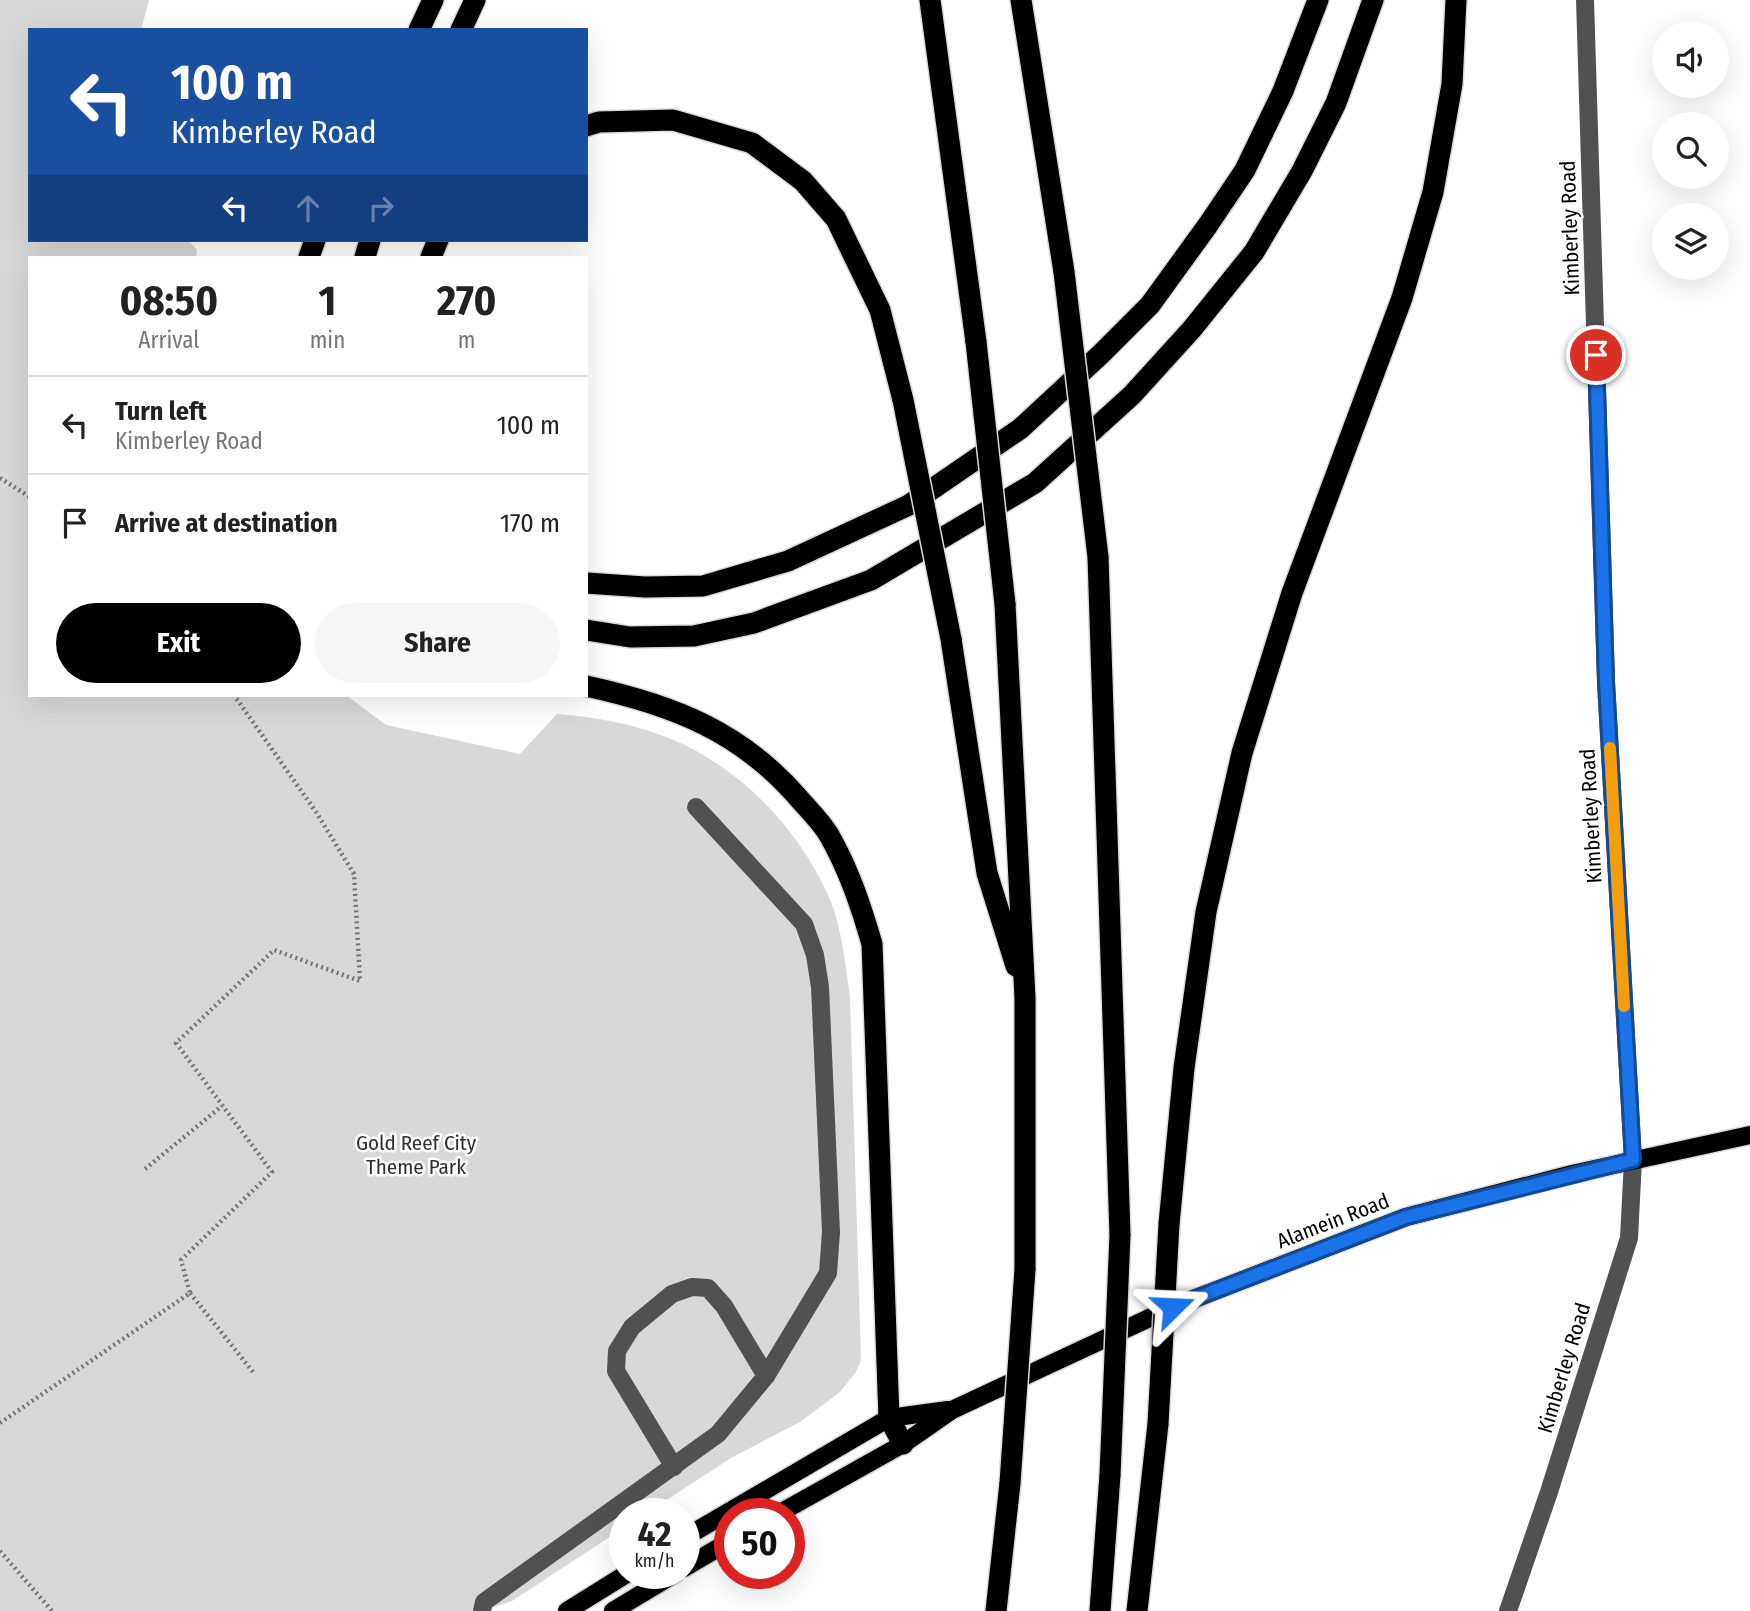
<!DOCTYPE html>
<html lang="en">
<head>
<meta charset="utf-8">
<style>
  :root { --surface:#fff; --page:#f6f6f6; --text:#222; --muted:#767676; --line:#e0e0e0; --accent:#000 }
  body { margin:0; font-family:"Fira Sans Condensed",sans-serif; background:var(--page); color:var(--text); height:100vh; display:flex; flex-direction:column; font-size:26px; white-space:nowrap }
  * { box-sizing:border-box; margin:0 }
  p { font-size:23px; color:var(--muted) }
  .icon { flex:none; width:38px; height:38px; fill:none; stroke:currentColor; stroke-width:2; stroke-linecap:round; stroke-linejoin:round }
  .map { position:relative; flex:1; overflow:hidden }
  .side { position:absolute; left:28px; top:256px; width:560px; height:441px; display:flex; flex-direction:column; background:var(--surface); border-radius:0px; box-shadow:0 7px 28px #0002 }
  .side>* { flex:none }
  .hud { position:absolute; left:28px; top:28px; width:560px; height:214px; border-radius:0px; box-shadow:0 7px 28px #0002; background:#1a4fa0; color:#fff; overflow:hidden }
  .tools { position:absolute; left:1652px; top:21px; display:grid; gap:14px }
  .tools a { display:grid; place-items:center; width:77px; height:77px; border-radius:50%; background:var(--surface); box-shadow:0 7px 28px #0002; font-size:35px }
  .speed { position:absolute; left:609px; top:1498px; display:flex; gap:14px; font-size:35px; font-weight:700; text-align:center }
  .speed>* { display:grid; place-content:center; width:91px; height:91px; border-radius:50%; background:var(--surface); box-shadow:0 7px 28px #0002; line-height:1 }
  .speed small { font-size:18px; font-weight:400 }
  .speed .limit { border:10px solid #d22; background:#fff; color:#111 }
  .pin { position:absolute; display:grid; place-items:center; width:60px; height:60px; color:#fff; margin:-30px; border:4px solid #fff; border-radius:50%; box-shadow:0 2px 7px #0007 }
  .me { position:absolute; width:77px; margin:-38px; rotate:69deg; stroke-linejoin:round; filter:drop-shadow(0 0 5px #0008) }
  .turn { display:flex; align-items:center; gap:24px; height:147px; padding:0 28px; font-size:32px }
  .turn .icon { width:91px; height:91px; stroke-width:2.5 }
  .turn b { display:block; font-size:49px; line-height:60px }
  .lanes { display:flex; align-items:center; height:66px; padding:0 28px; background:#0003; justify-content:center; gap:35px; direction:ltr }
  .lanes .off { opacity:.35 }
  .eta { display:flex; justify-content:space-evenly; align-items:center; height:119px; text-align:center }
  .eta b { font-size:42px; font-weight:700; line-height:49px }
  .action { display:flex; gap:14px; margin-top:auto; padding:14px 28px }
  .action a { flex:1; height:80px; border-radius:42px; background:var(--accent); color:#fff; font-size:28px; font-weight:700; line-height:80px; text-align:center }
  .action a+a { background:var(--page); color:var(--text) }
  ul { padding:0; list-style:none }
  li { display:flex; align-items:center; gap:21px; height:98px; padding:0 28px; border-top:2px solid var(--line) }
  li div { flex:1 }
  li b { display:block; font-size:26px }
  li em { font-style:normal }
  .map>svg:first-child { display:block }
  .green { fill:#d8d8d8 }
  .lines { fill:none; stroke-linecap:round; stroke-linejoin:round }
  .major-casing { stroke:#dbdbdb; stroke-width:21 }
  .highway-casing { stroke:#dbdbdb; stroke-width:24 }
  .path { stroke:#737373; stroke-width:4.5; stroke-dasharray:2 3.5; stroke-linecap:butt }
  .minor { stroke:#515151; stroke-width:18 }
  .major { stroke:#000; stroke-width:18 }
  .highway { stroke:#000; stroke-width:21 }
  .highway-bridge-casing { stroke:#dbdbdb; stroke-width:24; stroke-linecap:butt }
  .highway-bridge { stroke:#000; stroke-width:21 }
  .route-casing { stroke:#114b97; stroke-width:18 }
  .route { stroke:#1a73e8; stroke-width:12 }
  .slow { stroke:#f59e0b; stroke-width:12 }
  .labels { text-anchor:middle; stroke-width:5; stroke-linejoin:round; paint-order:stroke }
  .street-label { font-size:21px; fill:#000; stroke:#fff }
  .park-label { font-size:21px; fill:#2f2f2f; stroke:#fff }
</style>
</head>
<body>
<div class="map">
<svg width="1750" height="1611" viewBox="0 0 1750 1611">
  <rect width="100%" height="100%" fill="#fff"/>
  <path class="green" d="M0,0h149l-8,30h-111v210h158l9,10 -1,7h-166v438h316l40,30 134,29 37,-40c38,3 78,10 114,25 70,29 127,89 158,158 13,30 16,67 21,99l11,364 -5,12 -16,20 -40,30 -69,36 -86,56h-20v13l-113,74 -31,10h-481z"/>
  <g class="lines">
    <g class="major-casing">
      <g id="major">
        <polyline points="778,1514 903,1444 952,1410 1173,1307 1406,1217 1572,1174 1750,1135"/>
        <polyline points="684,1538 889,1418 948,1410"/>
        <polyline points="684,1568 730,1541"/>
        <polyline points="567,1611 628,1573"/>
        <polyline points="613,1611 676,1573"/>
      </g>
    </g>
    <g class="highway-casing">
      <g id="highway">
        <polyline points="930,0 976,342"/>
        <polyline points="1021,0 1064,272"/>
        <polyline points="419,30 433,0"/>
        <polyline points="461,30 475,0"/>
        <polyline points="586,126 599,122 673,120 752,143 803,181 836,219 880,310 903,400"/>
        <polyline points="309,257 315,240"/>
        <polyline points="365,257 370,240"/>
        <polyline points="431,257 438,240"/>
        <polyline points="1098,557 1120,1235"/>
        <polyline points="586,583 645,587 703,586 788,561 909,505 1020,429 1101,354 1150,305 1208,225 1245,170 1283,91 1318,0"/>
        <polyline points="1005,604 1025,998 1025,1269"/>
        <polyline points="586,630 630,637 694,636 754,623 871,580 1035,483 1132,395 1192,329 1254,252 1302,171 1336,103 1373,0"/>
        <polyline points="951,639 987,873 1016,966"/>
        <path d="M586,686c88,19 157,46 216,116 9,10 20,21 27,33 20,35 32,71 43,109l17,474 14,26"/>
        <polyline points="1169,1224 1184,1068 1206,912 1242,753 1292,593 1402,298 1433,192 1452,84 1456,0"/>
        <polyline points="996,1611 1010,1483"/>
        <polyline points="1100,1611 1110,1475"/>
        <polyline points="1137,1611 1158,1424"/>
      </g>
    </g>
    <g class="path">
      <polyline points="0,478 30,497"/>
      <polyline points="145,1169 222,1106"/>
      <polyline points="190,1293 253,1372"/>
      <polyline points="0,1423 190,1293 181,1260 272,1172 176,1043 274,950 360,981 354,874 316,812 234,695"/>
      <polyline points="0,1551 52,1611"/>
    </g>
    <g class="minor">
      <polyline points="674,1467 616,1371 617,1351 632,1327 672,1294 692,1287 708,1288 724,1306 766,1376"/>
      <polyline points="482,1611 484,1602 718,1434 766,1376 828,1273 831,1232 820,987 815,955 804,924 696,807"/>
      <polyline points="1508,1611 1549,1492 1629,1238 1633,1160 1606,682 1585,0"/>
    </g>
    <use href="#major" class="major"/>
    <use href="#highway" class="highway"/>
    <g class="highway-bridge-casing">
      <g id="highway-bridge">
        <polyline points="1064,272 1098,557"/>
        <polyline points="976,342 1005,604"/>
        <polyline points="903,400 951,639"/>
        <polyline points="1158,1424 1169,1224"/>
        <polyline points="1110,1475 1120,1235"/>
        <polyline points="1010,1483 1025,1269"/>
      </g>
    </g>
    <use href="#highway-bridge" class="highway-bridge"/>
  </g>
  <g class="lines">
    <g class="route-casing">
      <polyline id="route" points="1173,1307 1406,1217 1633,1160 1606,682 1596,355"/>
    </g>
    <use href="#route" class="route"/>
    <polyline class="slow" points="1610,748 1624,1006"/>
  </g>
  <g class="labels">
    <g class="street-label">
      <text transform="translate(1570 228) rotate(-92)" y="7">Kimberley Road</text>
      <text transform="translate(1591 816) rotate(-93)" y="7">Kimberley Road</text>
      <text transform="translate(1333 1221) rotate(-21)" y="7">Alamein Road</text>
      <text transform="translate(1564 1368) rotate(-73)" y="7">Kimberley Road</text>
    </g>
    <g class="park-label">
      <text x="416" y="1150">Gold Reef City<tspan x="416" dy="24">Theme Park</tspan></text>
    </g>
  </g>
</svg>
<div class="tools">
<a><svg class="icon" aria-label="sound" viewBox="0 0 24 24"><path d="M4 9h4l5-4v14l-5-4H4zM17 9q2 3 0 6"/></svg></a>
<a><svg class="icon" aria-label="search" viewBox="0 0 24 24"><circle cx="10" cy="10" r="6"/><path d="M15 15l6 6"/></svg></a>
<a><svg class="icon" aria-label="layers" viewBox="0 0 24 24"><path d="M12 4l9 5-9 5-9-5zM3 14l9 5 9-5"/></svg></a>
</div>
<div class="speed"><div>42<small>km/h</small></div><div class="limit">50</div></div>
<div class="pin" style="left:1596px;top:355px;background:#d93025"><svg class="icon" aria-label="arrive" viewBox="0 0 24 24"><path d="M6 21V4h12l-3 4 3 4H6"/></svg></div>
<svg class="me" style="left:1173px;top:1307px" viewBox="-20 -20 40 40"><path d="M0-17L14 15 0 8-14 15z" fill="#1a73e8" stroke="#fff" stroke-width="4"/></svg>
<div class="hud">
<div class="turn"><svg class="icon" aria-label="left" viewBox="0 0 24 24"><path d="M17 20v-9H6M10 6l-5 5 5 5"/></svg><div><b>100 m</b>Kimberley Road</div></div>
<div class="lanes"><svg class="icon" aria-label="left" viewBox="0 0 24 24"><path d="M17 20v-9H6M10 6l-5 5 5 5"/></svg><svg class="icon off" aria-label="ahead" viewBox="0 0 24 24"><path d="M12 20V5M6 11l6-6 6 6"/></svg><svg class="icon off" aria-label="right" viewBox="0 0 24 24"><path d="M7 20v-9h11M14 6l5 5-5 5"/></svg></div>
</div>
<section class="side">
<div class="eta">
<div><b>08:50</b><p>Arrival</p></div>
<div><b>1</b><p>min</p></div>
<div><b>270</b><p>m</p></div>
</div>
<ul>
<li><svg class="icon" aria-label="left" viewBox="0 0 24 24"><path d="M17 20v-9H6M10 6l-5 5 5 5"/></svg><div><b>Turn left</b><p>Kimberley Road</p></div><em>100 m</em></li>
<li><svg class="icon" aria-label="arrive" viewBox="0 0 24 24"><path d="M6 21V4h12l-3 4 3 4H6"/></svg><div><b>Arrive at destination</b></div><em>170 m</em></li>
</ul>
<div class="action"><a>Exit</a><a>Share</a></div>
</section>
</div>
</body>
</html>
